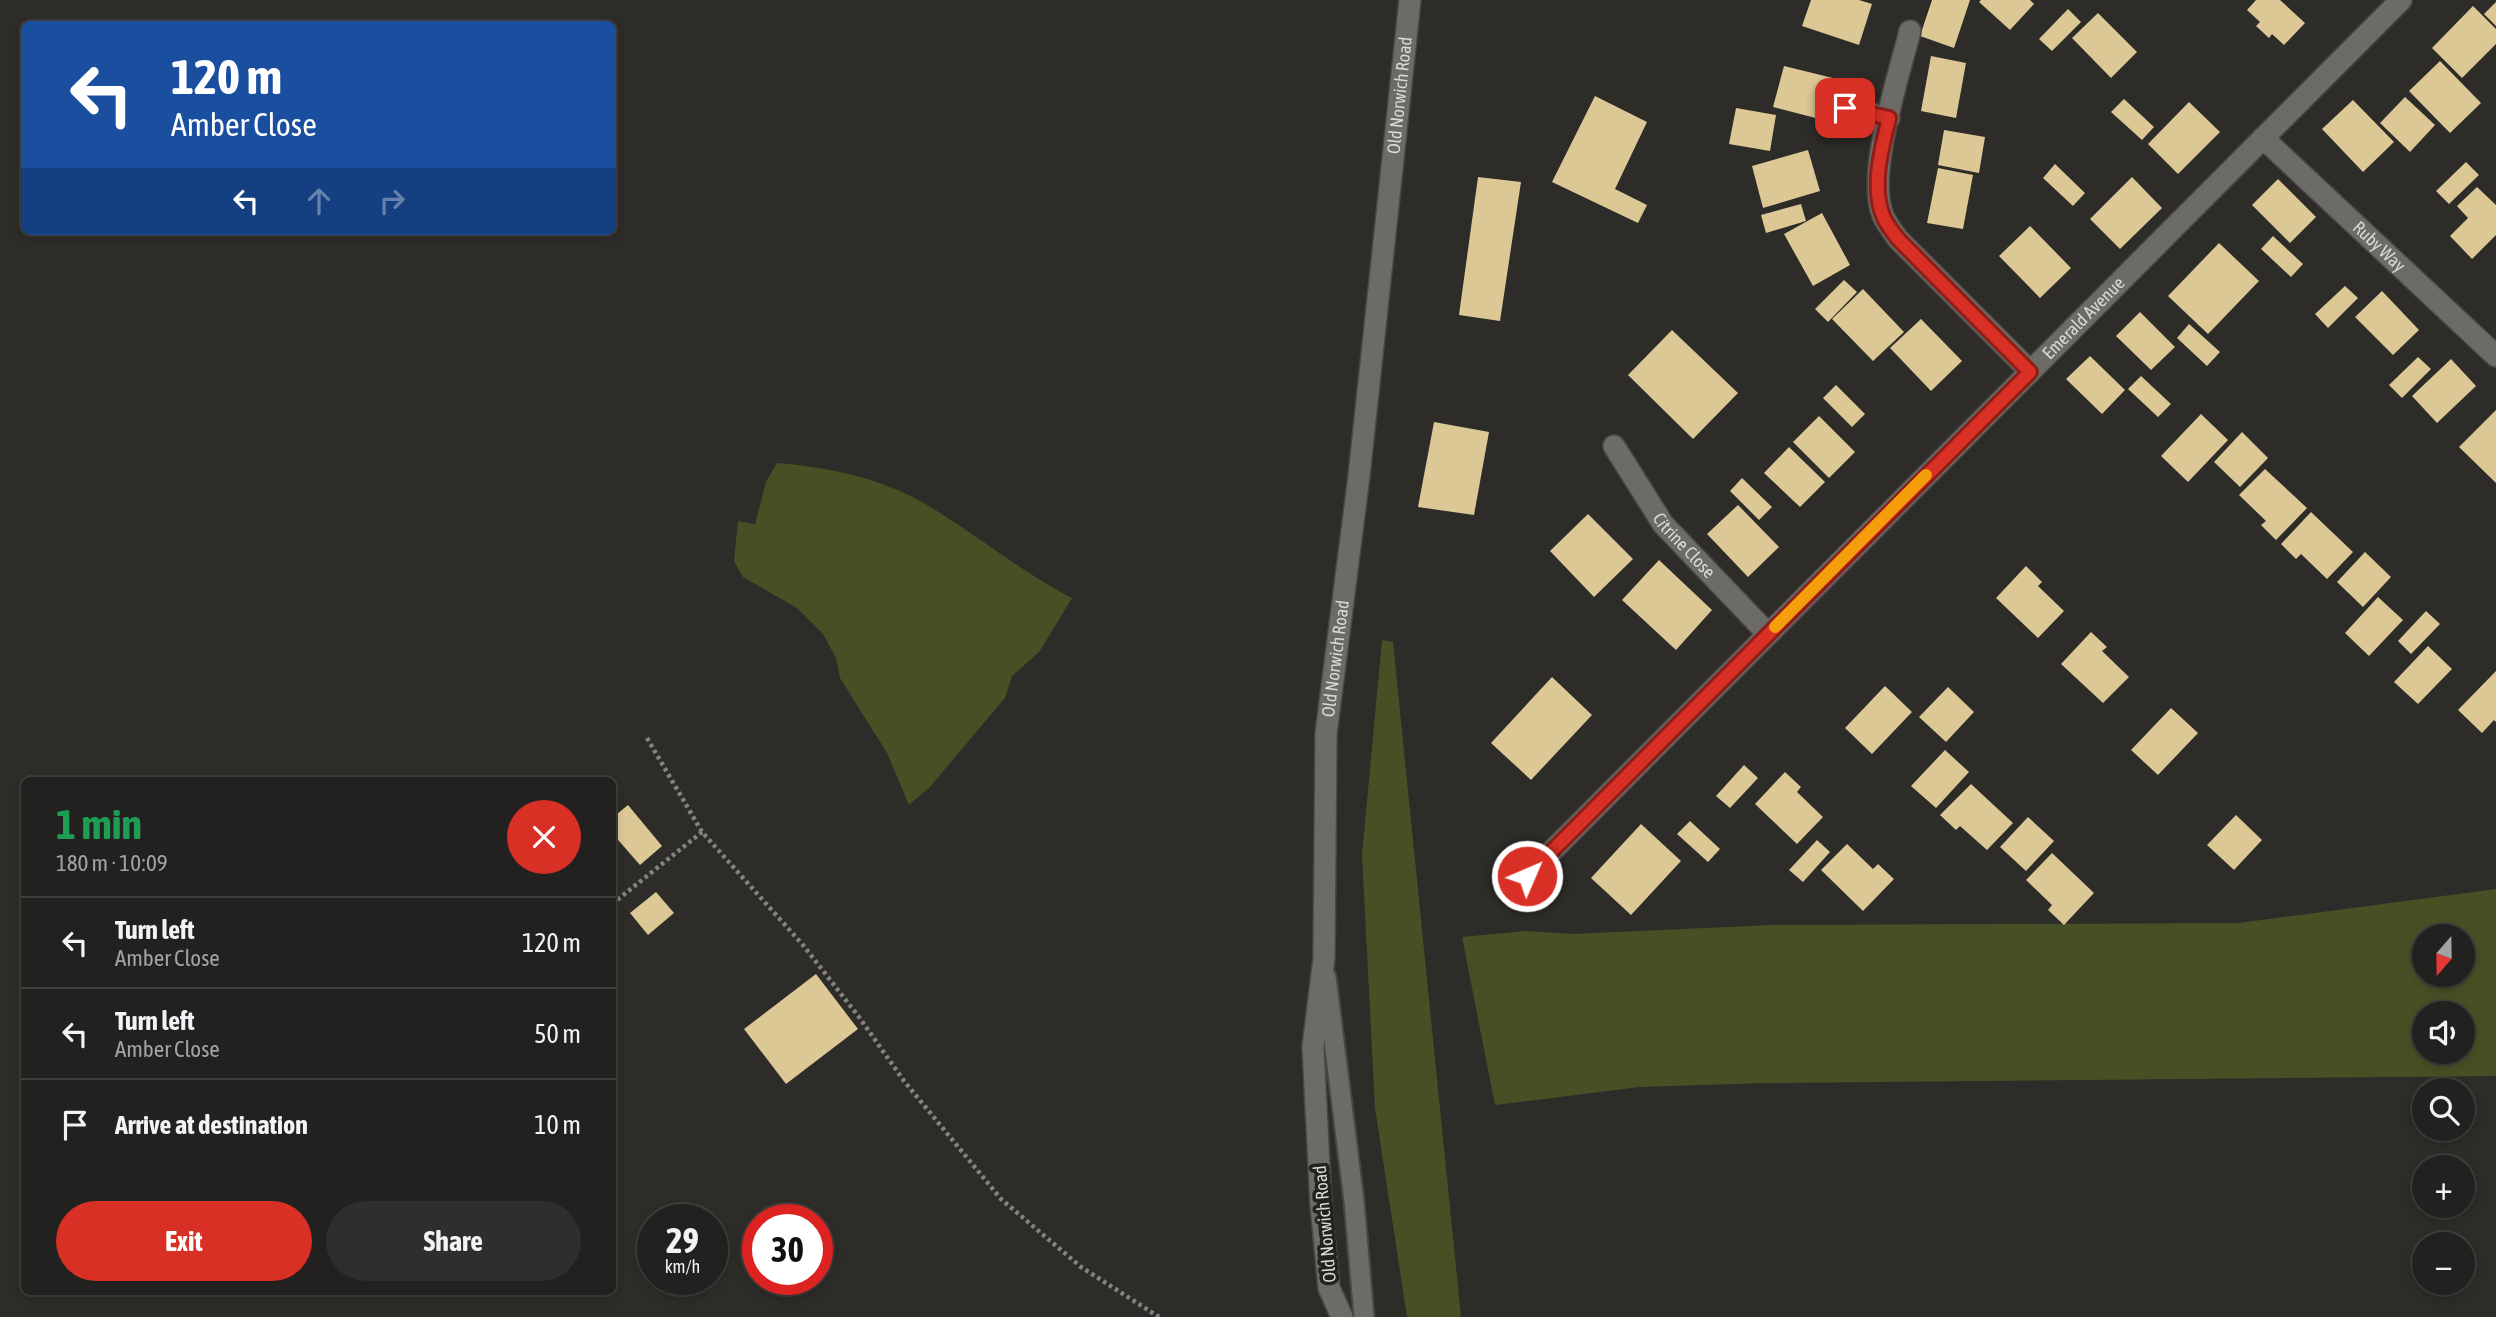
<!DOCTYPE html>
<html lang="en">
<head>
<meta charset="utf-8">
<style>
  :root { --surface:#22211f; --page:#2e2e2c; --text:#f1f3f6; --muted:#a2a3a4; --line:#3f3e3d; --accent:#d93025 }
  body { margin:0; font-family:"Asap Condensed",sans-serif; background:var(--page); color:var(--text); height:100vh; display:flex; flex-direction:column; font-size:26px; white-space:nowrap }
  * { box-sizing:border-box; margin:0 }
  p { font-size:23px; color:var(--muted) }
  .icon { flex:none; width:38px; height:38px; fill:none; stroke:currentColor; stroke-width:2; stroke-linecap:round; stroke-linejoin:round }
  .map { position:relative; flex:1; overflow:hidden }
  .panel { position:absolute; left:21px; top:777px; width:595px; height:518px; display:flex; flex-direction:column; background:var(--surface); border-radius:10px; box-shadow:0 4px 10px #0003,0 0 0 2px var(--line) }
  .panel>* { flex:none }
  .banner { position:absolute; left:21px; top:21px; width:595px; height:214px; border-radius:10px; box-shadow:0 4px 10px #0003,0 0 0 2px var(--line); background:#1a4fa0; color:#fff; overflow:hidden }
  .needle { width:46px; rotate:200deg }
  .tools { position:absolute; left:2412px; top:924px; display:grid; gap:14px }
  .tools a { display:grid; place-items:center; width:63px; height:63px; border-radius:50%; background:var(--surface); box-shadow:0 4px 10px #0003,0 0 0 2px var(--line); font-size:35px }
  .speed { position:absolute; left:637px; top:1204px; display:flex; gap:14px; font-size:35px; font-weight:700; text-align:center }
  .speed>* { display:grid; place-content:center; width:91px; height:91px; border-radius:50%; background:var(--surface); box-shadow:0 4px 10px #0003,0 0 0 2px var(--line); line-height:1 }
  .speed small { font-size:18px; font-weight:400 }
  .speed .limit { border:10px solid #d22; background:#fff; color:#111 }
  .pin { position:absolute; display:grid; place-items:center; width:60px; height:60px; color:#fff; margin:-30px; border-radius:14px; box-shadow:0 4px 10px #0006 }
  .me { position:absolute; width:77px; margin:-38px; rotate:45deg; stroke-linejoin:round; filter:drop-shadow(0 0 5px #0008) }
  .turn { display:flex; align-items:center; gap:24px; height:147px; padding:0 35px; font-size:32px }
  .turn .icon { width:91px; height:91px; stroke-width:2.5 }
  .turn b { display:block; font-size:49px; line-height:60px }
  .lanes { display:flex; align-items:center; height:66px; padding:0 35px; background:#0003; justify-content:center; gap:35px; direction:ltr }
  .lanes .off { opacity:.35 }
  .round { display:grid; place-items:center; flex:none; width:74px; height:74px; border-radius:37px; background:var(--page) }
  .head { display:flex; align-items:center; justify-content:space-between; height:119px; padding:0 35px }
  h1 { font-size:42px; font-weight:700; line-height:52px; color:#1e9e55 }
  .cta { display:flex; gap:14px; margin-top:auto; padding:14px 35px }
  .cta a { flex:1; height:80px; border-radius:42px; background:var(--accent); color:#fff; font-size:28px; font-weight:700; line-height:80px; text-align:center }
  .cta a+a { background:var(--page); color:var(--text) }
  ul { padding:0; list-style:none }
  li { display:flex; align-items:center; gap:21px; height:91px; padding:0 35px; border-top:2px solid var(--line) }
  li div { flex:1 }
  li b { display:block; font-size:26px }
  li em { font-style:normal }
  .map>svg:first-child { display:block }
  .green { fill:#475024; fill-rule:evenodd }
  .building { fill:#dbc895 }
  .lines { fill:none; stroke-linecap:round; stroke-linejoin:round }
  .lane-casing { stroke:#484744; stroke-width:23 }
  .street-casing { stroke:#484744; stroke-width:24 }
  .path { stroke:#848381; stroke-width:4.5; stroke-dasharray:3.5 3.5; stroke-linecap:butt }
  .lane { stroke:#6c6b67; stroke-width:19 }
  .street { stroke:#6c6b67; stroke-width:21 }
  .route-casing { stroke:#8d1f18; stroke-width:18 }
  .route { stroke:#d93025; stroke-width:12 }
  .slow { stroke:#f59e0b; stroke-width:12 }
  .labels { text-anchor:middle; stroke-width:7; stroke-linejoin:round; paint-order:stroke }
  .street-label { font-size:18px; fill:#dad9d7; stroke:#23221f }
</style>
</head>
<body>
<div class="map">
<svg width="2496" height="1317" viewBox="0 0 2496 1317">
  <rect width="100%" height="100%" fill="#2d2c29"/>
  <g class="green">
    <path d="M777,463c49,4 101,14 145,39 52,30 97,69 150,96l-32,53 -28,25 -7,22 -76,90 -20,17 -22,-52 -47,-75 -4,-20 -13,-24 -26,-26 -54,-31 -9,-16 4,-40 17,3 11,-42z"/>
    <polygon points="1382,640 1393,642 1461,1317 1407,1317 1375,1108 1362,855"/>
    <path d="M2496,889v187l-729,7 -128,4 -144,18 -33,-168 64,-6 46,3 199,-9 467,-2zM2424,936h38v39h-38zM2424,1013h38v39h-38z"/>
  </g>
  <g class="building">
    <polygon points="1811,0 1859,0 1872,4 1859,45 1802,26"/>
    <polygon points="1932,0 1970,0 1954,48 1920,36"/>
    <polygon points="1981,0 2030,0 2034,4 2010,30 1979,2"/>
    <polygon points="2256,0 2280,0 2305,23 2284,45 2272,34 2269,38 2256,26 2260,22 2247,10"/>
    <polygon points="2496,2 2496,26 2484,14"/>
    <polygon points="2473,6 2496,29 2496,44 2462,78 2432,48"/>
    <polygon points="2068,9 2081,22 2052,51 2039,39"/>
    <polygon points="2098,13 2137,52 2111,78 2072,38"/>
    <polygon points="1931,56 1966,63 1956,118 1921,111"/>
    <polygon points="2440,61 2481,103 2450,133 2409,91"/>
    <polygon points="1784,66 1841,80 1831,122 1773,107"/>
    <polygon points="1595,96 1647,122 1615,189 1647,205 1638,223 1552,182"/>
    <polygon points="2405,97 2435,125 2410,152 2380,123"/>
    <polygon points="2124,99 2154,127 2142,140 2111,112"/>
    <polygon points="2353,100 2394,142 2363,172 2322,129"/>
    <polygon points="2189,102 2220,132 2178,174 2148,144"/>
    <polygon points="1736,108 1776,115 1770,151 1729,144"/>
    <polygon points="1944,130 1985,137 1979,173 1938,165"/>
    <polygon points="1808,150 1820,191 1763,208 1752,166"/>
    <polygon points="2466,162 2479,175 2449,204 2436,191"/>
    <polygon points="2055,164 2085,193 2073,206 2043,178"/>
    <polygon points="1938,168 1973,175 1963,229 1927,223"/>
    <polygon points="1478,177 1521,182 1500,321 1459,315"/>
    <polygon points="2132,177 2162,208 2120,249 2090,219"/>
    <polygon points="2278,179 2316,217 2290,243 2252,205"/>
    <polygon points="2477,187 2496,205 2496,235 2472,259 2450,236 2468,218 2457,206"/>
    <polygon points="1801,204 1806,221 1766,233 1761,215"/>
    <polygon points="1822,213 1850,265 1813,286 1784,234"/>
    <polygon points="2030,226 2071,268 2040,298 1999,256"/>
    <polygon points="2273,236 2303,264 2291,277 2261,249"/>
    <polygon points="2219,243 2259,281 2208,334 2168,296"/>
    <polygon points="1844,280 1857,292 1828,322 1815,309"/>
    <polygon points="2345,286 2358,298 2328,328 2315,314"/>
    <polygon points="1863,289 1904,332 1873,361 1832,319"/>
    <polygon points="2382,291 2419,330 2393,355 2355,317"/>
    <polygon points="2140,312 2175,347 2151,370 2116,336"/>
    <polygon points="1921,319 1962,361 1931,391 1890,348"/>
    <polygon points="2189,324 2220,352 2207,366 2177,338"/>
    <polygon points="1672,330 1738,393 1693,439 1628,375"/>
    <polygon points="2090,356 2125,390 2102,414 2066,379"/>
    <polygon points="2418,357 2431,369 2402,398 2389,385"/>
    <polygon points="2451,359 2476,386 2437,423 2412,396"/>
    <polygon points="2141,376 2171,404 2158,417 2128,389"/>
    <polygon points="1836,385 1865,414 1852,427 1823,398"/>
    <polygon points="2496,410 2496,483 2459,447"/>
    <polygon points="2201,414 2228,440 2188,482 2161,456"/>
    <polygon points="1819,416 1855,452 1829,478 1793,442"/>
    <polygon points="1434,422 1489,432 1474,515 1418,507"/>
    <polygon points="2242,432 2268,458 2240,487 2214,462"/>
    <polygon points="1789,447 1825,482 1800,507 1764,473"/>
    <polygon points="2265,469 2307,508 2276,540 2261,525 2266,521 2239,495"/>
    <polygon points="1742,478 1772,507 1759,520 1730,491"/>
    <polygon points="1738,505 1779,547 1748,577 1707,534"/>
    <polygon points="2311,512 2353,552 2327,579 2301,554 2296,559 2281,544"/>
    <polygon points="1588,514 1633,559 1594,597 1550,551"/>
    <polygon points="2365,552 2391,577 2363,607 2337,582"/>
    <polygon points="1659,560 1712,610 1676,650 1622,600"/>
    <polygon points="2026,566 2042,582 2038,586 2064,611 2038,638 1996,598"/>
    <polygon points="2378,597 2403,620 2369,656 2345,633"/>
    <polygon points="2426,611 2440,624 2411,654 2398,641"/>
    <polygon points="2091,632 2107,647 2102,651 2129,677 2103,703 2061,664"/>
    <polygon points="2428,646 2452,669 2418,704 2394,682"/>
    <polygon points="2496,671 2496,722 2494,720 2482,733 2458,710"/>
    <polygon points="1552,677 1592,715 1531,780 1491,743"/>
    <polygon points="1885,686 1912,712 1872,754 1845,728"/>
    <polygon points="1948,687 1974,712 1946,742 1919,717"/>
    <polygon points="2171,708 2198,733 2158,775 2131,750"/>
    <polygon points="1945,750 1969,772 1936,808 1911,786"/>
    <polygon points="1744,765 1758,778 1730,808 1716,796"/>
    <polygon points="1785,772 1801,787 1797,792 1823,817 1797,844 1755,804"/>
    <polygon points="1971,784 2013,823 1987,850 1960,826 1956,830 1940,815"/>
    <polygon points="628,805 662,846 640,865 612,833 612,818"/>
    <polygon points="2236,815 2262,840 2234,870 2207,845"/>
    <polygon points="2028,817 2054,841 2026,871 2000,847"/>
    <polygon points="1690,821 1720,849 1708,862 1677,834"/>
    <polygon points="1641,824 1681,861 1631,915 1591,878"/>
    <polygon points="1817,840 1830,852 1803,882 1789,870"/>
    <polygon points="1847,844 1873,869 1878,864 1894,879 1863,911 1821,870"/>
    <polygon points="2052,853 2094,893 2064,925 2048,910 2052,905 2026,880"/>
    <polygon points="656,892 674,913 648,935 630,913"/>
    <polygon points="816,974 858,1029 786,1084 744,1029"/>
  </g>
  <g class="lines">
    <g class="lane-casing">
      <polyline id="lane" points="1326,977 1354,1201 1364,1317"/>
    </g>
    <g class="street-casing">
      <g id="street">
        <path d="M1910,31c-11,44 -44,143 -27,185 4,8 10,16 15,23l132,132"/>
        <polyline points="1845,108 1889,118"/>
        <path id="s1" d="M2263,138l233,218"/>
        <path id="s2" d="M1614,446l49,78 105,110"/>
        <path id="s3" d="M1527,876l874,-876"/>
        <path id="s4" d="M1342,1317l-13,-29 -8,-83 -8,-158 11,-89 2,-224 33,-258 51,-476"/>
      </g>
    </g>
    <g class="path">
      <polyline points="647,738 702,832 803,945 859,1017 904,1081 1001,1199 1081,1267 1159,1317"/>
      <polyline points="612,904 702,832"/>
    </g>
    <use href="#lane" class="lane"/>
    <use href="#street" class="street"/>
  </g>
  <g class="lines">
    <g class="route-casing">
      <path id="route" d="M1527,876l503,-504 -132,-133c-5,-7 -12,-15 -15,-23 -12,-30 -1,-69 6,-98l-44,-10"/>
    </g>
    <use href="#route" class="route"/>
    <polyline class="slow" points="1775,627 1926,475"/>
  </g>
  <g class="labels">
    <g class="street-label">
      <text dy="6" stroke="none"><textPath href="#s4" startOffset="1230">Old Norwich Road</textPath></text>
      <text dy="6" stroke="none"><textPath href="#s1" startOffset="159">Ruby Way</textPath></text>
      <text dy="6" stroke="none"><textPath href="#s3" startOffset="788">Emerald Avenue</textPath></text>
      <text dy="6" stroke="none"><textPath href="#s2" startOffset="122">Citrine Close</textPath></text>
      <text dy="6" stroke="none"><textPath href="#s4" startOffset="663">Old Norwich Road</textPath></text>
      <text transform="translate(1325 1224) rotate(-95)" y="6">Old Norwich Road</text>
    </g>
  </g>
</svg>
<div class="tools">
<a><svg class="needle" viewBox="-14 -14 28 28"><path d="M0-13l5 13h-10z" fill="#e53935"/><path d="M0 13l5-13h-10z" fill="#a2a3a4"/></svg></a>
<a><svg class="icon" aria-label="sound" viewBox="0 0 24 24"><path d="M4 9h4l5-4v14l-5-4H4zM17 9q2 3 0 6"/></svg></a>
<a><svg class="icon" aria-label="search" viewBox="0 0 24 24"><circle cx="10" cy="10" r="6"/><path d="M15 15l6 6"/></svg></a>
<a>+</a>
<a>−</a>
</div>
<div class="speed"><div>29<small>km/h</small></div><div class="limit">30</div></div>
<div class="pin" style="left:1845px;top:108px;background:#d93025"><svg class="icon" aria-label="arrive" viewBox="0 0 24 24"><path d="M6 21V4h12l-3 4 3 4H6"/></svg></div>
<svg class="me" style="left:1527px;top:876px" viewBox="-20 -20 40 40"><circle r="17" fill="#d93025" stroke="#fff" stroke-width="3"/><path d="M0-11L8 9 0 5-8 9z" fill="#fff"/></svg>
<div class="banner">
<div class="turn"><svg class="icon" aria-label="left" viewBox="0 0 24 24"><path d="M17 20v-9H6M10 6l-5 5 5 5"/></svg><div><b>120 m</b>Amber Close</div></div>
<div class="lanes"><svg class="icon" aria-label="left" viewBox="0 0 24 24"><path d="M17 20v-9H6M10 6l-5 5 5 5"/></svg><svg class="icon off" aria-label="ahead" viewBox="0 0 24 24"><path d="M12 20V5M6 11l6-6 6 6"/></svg><svg class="icon off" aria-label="right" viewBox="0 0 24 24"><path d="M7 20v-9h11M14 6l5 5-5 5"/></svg></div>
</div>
<section class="panel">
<div class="head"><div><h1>1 min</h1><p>180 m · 10:09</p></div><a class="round" style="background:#d93025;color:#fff"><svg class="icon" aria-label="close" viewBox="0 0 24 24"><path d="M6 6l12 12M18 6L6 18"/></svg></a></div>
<ul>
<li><svg class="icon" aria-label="left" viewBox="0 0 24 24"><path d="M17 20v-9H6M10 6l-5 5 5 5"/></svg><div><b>Turn left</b><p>Amber Close</p></div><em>120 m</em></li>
<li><svg class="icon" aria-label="left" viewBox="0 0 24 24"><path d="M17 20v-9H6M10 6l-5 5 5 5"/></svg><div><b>Turn left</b><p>Amber Close</p></div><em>50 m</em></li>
<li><svg class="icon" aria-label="arrive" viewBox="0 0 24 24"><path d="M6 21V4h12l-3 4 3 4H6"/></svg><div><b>Arrive at destination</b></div><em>10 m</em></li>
</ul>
<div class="cta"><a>Exit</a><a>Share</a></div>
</section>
</div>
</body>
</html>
